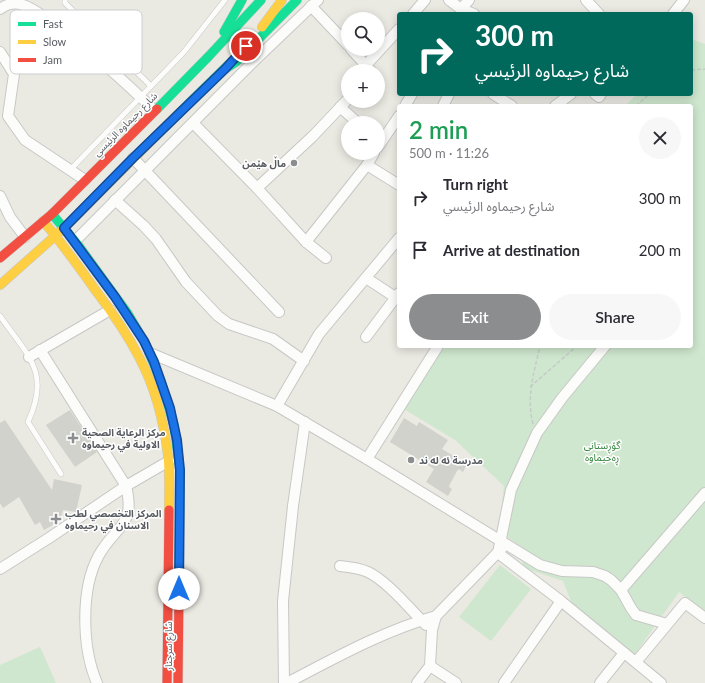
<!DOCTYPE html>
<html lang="en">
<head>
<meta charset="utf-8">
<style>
  :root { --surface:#fff; --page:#f7f7f7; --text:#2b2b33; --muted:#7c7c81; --accent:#8b8d8e }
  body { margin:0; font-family:Lato,"Noto Sans Arabic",sans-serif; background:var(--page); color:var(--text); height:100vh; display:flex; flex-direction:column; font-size:15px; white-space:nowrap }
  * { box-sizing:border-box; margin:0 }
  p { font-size:13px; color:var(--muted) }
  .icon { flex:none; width:22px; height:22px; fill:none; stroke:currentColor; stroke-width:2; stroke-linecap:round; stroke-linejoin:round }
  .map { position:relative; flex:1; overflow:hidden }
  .sheet { position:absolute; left:397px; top:104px; width:296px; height:244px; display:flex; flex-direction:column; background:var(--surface); border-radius:4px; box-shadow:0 2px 10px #0003 }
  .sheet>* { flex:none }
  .banner { position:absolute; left:397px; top:12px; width:296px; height:84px; border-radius:4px; box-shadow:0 2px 10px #0003; background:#00695c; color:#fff; overflow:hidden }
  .buttons { position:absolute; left:341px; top:12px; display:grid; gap:8px }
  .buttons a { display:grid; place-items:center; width:44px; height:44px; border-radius:50%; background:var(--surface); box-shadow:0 2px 10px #0003; font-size:20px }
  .pin { position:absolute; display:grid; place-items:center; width:34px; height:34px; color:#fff; margin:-17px; border:2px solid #fff; border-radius:50%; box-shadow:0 1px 4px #0007 }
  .me { position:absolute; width:44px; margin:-22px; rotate:0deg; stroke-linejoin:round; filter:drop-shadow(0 0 3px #0008) }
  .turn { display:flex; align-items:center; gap:14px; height:84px; padding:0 12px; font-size:18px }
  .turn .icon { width:52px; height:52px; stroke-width:2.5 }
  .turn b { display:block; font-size:28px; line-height:34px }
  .round { display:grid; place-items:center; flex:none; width:42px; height:42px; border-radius:21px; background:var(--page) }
  .overview { display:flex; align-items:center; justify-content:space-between; height:68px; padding:0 12px }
  h1 { font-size:24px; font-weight:600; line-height:30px; color:#1e9e55 }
  .button { display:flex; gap:8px; margin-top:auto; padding:8px 12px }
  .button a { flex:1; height:46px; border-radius:24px; background:var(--accent); color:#fff; font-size:16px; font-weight:600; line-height:46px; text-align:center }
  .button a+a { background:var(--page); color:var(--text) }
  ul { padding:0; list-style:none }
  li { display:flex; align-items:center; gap:12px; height:52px; padding:0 12px }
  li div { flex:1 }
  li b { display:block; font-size:15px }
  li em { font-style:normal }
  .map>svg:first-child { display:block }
  .green { fill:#cfe7ce }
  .building { fill:#d2d2cd }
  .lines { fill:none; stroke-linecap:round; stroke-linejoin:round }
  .lane-casing { stroke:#c7c8c6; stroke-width:6 }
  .street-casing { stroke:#c7c8c6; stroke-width:12 }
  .fast-casing { stroke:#c7c8c7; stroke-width:10 }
  .slow-casing { stroke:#c7c8c7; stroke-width:10 }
  .jam-casing { stroke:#c7c8c7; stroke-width:10 }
  .path { stroke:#c5cbc8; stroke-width:1.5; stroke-dasharray:4 2; stroke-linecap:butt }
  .lane { stroke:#fcfcfb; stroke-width:5 }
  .street { stroke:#fcfcfb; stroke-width:10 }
  .fast { stroke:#16e098; stroke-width:9 }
  .slow { stroke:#ffcf43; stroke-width:9 }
  .jam { stroke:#f24e42; stroke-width:9 }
  .route-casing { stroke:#114b97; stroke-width:10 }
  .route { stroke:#1a73e8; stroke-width:7 }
  .poi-dot { fill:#8b8d8e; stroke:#fff; stroke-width:1.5 }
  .labels { text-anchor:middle; stroke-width:3; stroke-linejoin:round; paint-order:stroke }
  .street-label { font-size:10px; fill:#585c61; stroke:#fff }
  .poi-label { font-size:10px; font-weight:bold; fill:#585c61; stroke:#fff; text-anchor:start }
  .park-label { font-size:10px; fill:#2e8239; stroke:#fff }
  .key { fill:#fff; stroke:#cdced0; stroke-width:1 }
  .key-label { font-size:11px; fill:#585c61 }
</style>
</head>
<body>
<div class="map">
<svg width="705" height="683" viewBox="0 0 705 683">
  <rect width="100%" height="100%" fill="#eae9e2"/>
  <g class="green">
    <polygon points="691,39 705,44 705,613 679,592 635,654 573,606 563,581 521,567 526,550 499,531 504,486 455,440 404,409 442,346 691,346 691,106 625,106 637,94 691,94"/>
    <polygon points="500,565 531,589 491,641 459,617"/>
    <polygon points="40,647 56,683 0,683 0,665"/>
  </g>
  <g class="building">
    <polygon points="70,410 97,452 75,467 46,425"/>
    <polygon points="404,418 417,426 419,422 448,440 442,449 467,464 463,472 459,469 457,471 450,484 449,487 452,489 448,496 426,482 434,469 390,442"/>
    <polygon points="5,420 52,490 54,479 82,485 76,512 63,510 60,521 44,530 40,522 35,525 19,497 3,508 0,503 0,423"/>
  </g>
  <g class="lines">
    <g class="lane-casing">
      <g id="lane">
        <polyline points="65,0 65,3 151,86"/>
        <polyline points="70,170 184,52 225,0"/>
        <path d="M0,316c28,40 51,56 28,106l33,52"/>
      </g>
    </g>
    <g class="street-casing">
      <g id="street">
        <polyline points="449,0 461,9 474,14"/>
        <polyline points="586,0 599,14"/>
        <polyline points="311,6 348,45"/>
        <path d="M0,9c7,-5 15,-7 23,-4 14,5 27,16 39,25 32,24 63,52 92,80"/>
        <polyline points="461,9 469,0"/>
        <polyline points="413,14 425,0"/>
        <polyline points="673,14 684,0"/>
        <polyline points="351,49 371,71"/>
        <polyline points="0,52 14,74 8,116 25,140 85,180"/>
        <polyline points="366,65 399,29"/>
        <polyline points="493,94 512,106"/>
        <polyline points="595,94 599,97 601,94"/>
        <polyline points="405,106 412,94"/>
        <polyline points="443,106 449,94"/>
        <polyline points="555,106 571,94"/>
        <polyline points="340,107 358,123"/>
        <polyline points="193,123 257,188 306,242 326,258"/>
        <polyline points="378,147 399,116"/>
        <polyline points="133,158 279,312"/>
        <polyline points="367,165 399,185"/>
        <polyline points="257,188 313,136 348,99"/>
        <polyline points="0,196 10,217 25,237"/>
        <polyline points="115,200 144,226 156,239 186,282 218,316 229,324 273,339 304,361"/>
        <polyline points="75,241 251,64 318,0"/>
        <polyline points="306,242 367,165 374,153"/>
        <polyline points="366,278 395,297"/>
        <polyline points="366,337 399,293"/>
        <polyline points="605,346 562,398 537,433 511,490 498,553 561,601 661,683"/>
        <path d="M40,350l86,136c10,40 -10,39 -27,69 -19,34 -17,93 -2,128"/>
        <polyline points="150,353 277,406 367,459 540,565 562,571 593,572 605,576 611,580 621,590 631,608 636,615 667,624"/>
        <polyline points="29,357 110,310"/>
        <polyline points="277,406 319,334 399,238"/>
        <polyline points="367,459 438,346"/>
        <path d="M340,566c10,1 19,2 28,6 19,9 42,37 58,53"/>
        <polyline points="0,569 49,538 126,486 169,461"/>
        <polyline points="621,590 705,493"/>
        <polyline points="636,662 685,603 705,618"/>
        <polyline points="430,666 456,683"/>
        <polyline points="284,683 283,601 293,506 305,422"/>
        <path d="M287,683c48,-25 96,-52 149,-67"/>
        <polyline points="417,683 430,666 432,630 436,616 502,548"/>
        <polyline points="504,683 561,601"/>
        <polyline points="600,683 624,653"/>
      </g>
    </g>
    <g class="fast-casing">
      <g id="fast">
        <polyline points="224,32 242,0"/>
        <polyline points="225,69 236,62 297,0"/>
        <polyline points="157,109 209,56 261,0"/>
        <polyline points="177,115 232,61"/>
        <polyline points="52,214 78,245 128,314 145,343 161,381 174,425 180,470 179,588"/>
      </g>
    </g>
    <g class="slow-casing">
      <g id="slow">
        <polyline points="262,27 282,0"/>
        <path d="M43,221c19,22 36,46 53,70 16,21 31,43 43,66 16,30 25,65 29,99 2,18 1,36 1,54"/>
        <polyline points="0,285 64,228 177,115"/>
      </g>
    </g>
    <g class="jam-casing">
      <g id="jam">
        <polyline points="0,258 52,214 157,109"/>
        <polyline points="167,683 169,510"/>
        <polyline points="178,683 179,588"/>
      </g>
    </g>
    <g class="path">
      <polyline points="691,70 705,69"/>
      <polyline points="636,106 649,94"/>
      <polyline points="530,387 577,346"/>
      <path d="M533,424c-7,-28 1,-51 7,-78"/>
    </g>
    <use href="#lane" class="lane"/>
    <use href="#street" class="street"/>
    <use href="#fast" class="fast"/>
    <use href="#slow" class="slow"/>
    <use href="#jam" class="jam"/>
  </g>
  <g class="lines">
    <g class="route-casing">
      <polyline id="route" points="179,589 180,470 177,440 170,408 154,362 144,341 115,297 64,228 133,158 225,69 246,46"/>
    </g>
    <use href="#route" class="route"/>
  </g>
  <g class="poi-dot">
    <circle cx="294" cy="163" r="4"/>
    <path d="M71 432h4v4h4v4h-4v4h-4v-4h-4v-4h4z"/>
    <circle cx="411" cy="460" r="4"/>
    <path d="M54 513h4v4h4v4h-4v4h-4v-4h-4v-4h4z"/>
  </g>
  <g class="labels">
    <g class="street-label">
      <text transform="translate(125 124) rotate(-45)" y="4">شارع رحيماوه الرئيسي</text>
      <text transform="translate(168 646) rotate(-90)" y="4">شارع سرجنار</text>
    </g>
    <g class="poi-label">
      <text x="286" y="167" text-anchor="end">ماڵ هێمن</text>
      <text x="82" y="436">مركز الرعاية الصحیة<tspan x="82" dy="12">الاولية في رحيماوه</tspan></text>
      <text x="419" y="464">مدرسة ئه له ند</text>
      <text x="65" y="517">المركز التخصصي لطب<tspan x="65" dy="12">الاسنان في رحيماوه</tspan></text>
    </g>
    <g class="park-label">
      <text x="602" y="449">گۆڕستانی<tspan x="602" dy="12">ڕەحیماوە</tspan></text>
    </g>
  </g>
  <rect x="10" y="10" width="132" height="64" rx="6" class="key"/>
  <rect x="18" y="22" width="18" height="4" fill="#16e098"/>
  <rect x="18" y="40" width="18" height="4" fill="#ffcf43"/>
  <rect x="18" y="58" width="18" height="4" fill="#f24e42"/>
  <g class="key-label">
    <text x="43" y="28">Fast</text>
    <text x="43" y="46">Slow</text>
    <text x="43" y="64">Jam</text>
  </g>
</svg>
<div class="buttons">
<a><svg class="icon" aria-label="search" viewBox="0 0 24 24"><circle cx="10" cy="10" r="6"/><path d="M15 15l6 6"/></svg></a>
<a>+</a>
<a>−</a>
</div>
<div class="pin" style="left:246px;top:46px;background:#d93025"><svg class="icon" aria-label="arrive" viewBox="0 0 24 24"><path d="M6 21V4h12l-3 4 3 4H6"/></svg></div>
<svg class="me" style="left:179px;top:589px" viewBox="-20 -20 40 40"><circle r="19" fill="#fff"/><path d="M0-13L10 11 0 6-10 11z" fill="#1a73e8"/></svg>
<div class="banner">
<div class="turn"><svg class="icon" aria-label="right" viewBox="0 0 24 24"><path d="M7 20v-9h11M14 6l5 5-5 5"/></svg><div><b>300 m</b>شارع رحيماوه الرئيسي</div></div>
</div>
<section class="sheet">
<div class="overview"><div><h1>2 min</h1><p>500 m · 11:26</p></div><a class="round"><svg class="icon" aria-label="close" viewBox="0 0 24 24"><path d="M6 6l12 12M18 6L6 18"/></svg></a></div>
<ul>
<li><svg class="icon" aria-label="right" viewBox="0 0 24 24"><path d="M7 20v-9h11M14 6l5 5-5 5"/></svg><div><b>Turn right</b><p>شارع رحيماوه الرئيسي</p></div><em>300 m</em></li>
<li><svg class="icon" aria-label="arrive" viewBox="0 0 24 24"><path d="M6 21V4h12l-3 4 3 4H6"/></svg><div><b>Arrive at destination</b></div><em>200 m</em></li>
</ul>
<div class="button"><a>Exit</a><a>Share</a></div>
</section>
</div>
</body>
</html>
